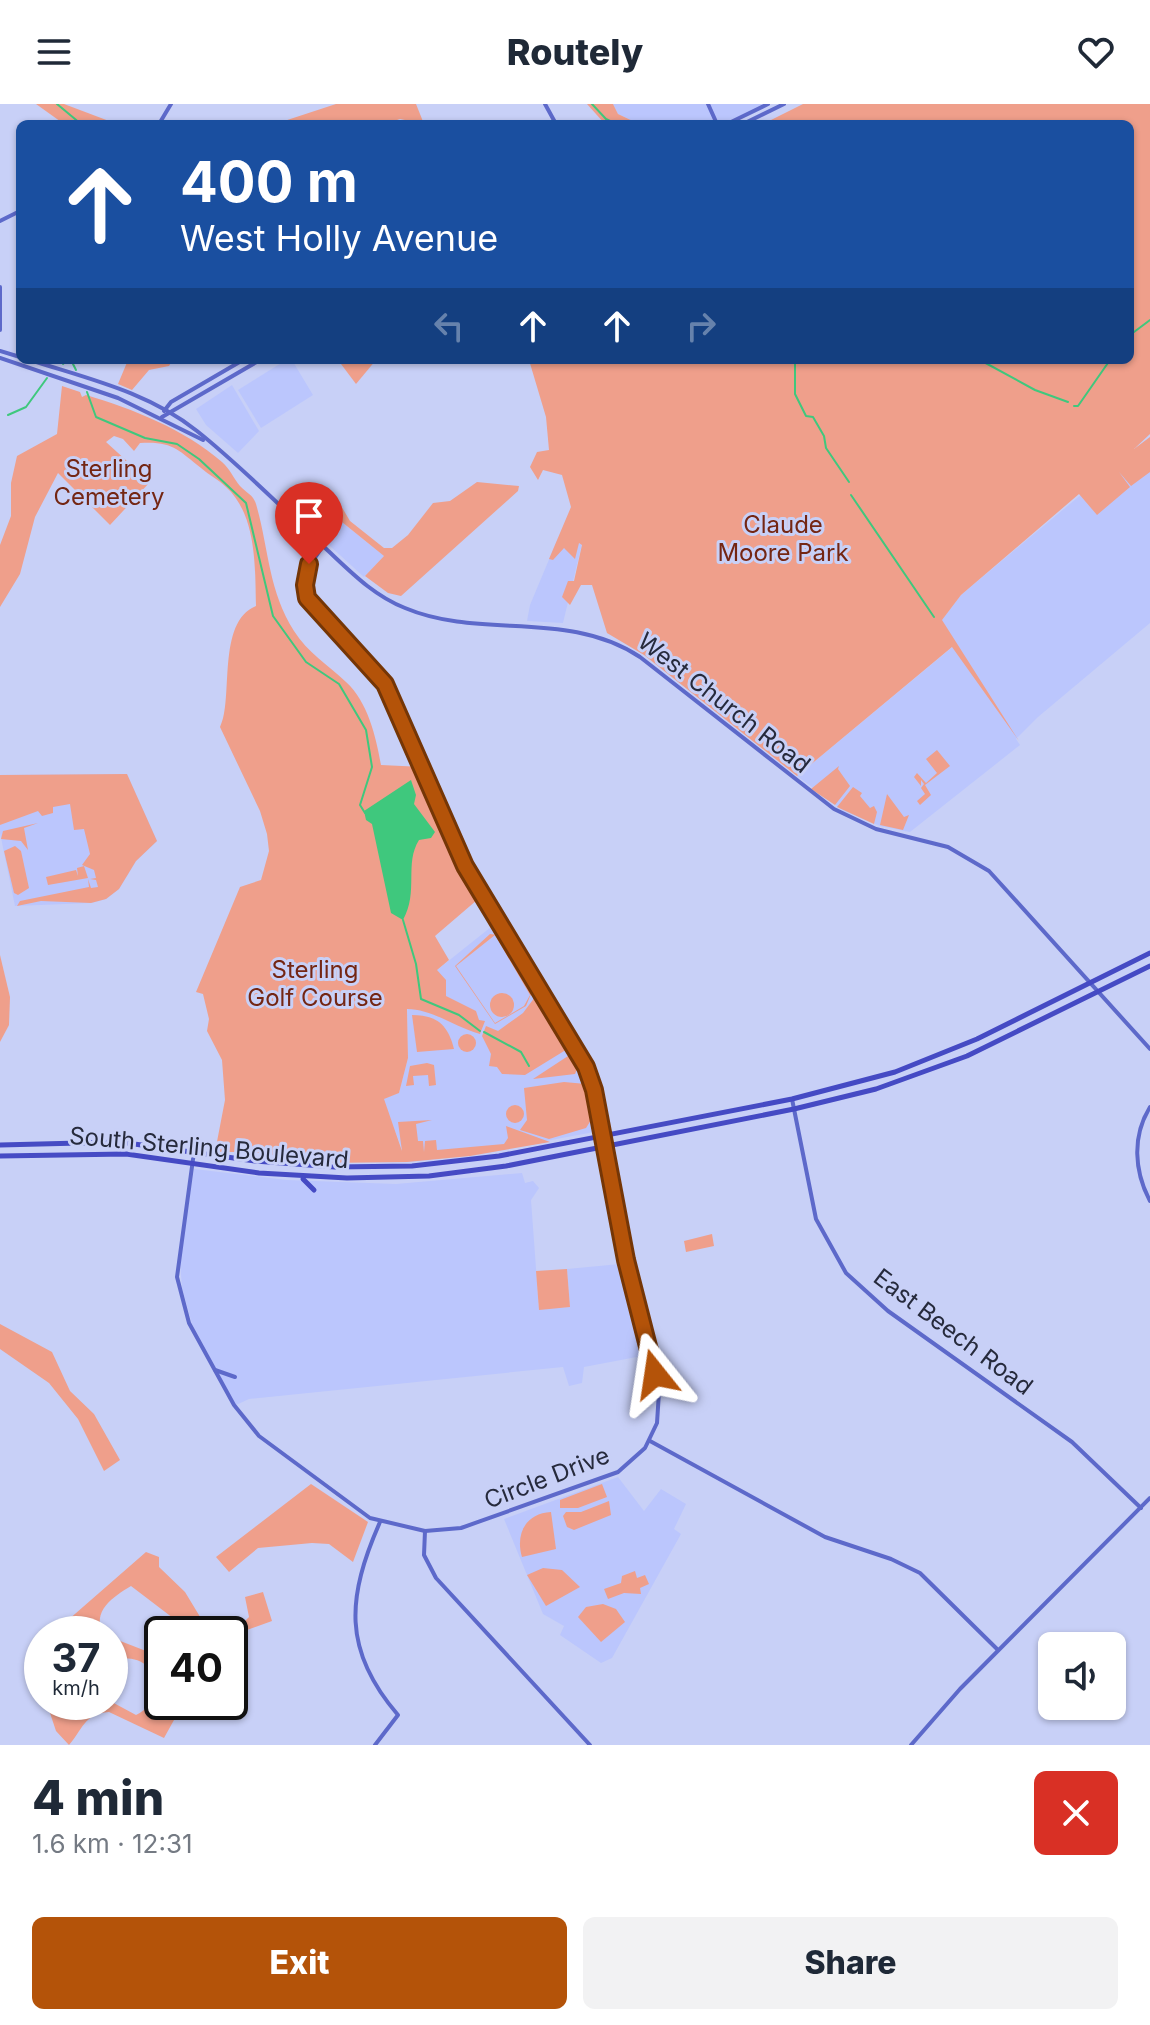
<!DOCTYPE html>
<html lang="en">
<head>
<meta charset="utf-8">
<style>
  :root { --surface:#fff; --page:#f2f2f3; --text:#1f2937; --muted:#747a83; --accent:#b45309 }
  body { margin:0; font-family:Inter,sans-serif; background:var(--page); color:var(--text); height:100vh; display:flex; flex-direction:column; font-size:30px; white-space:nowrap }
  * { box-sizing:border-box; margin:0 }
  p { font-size:26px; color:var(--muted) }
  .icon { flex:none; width:44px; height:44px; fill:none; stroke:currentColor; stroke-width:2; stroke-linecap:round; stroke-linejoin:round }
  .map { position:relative; height:1641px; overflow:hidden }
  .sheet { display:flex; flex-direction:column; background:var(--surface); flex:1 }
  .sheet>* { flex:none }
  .banner { position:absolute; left:16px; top:16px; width:1118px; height:244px; border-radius:12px; box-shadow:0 2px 6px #0004; background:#1a4fa0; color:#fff; overflow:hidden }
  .controls { position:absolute; left:1038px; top:1528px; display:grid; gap:16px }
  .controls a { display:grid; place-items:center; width:88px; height:88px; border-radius:12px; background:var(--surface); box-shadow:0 2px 6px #0004; font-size:40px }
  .speed { position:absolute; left:24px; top:1512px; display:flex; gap:16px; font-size:40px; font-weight:700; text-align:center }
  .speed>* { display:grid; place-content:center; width:104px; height:104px; border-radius:50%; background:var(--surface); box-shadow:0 2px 6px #0004; line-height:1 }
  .speed small { font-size:20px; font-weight:400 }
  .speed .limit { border:4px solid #111; border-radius:12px; background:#fff; color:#111 }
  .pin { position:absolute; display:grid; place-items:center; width:68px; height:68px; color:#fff; margin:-82px -34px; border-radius:50% 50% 50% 0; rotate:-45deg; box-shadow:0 0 8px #0007 }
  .pin .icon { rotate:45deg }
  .me { position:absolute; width:88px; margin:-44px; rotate:345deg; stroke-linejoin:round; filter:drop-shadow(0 0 6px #0008) }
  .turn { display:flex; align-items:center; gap:28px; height:168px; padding:0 32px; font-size:36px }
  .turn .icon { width:104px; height:104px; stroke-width:2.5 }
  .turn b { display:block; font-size:56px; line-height:68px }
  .lanes { display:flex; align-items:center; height:76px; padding:0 32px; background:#0003; justify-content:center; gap:40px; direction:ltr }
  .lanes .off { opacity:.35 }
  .round { display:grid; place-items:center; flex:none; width:84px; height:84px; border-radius:12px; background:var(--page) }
  .summary { display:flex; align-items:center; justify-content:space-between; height:136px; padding:0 32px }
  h1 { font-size:48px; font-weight:800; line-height:60px }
  .primary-button { display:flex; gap:16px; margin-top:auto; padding:16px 32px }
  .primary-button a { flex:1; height:92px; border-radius:12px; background:var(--accent); color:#fff; font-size:32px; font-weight:800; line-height:92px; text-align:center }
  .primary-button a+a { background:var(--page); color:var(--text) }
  header { display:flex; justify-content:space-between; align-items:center; height:104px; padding:0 32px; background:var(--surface); font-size:36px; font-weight:800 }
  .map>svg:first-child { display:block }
  .built { fill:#bbc6fd }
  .green { fill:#ef9f8b; fill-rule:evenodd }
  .water { fill:#3fc87d }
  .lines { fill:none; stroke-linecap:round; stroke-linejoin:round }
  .stream { stroke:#3fc87d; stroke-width:2 }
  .secondary { stroke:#5d69ca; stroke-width:4 }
  .primary { stroke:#454ac4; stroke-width:5 }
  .route-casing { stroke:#753606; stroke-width:20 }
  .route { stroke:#b45309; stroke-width:14 }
  .labels { text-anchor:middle; stroke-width:6; stroke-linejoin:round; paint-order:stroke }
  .park-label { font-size:24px; fill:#742613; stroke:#c8d0f7 }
  .street-label { font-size:24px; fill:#262a3c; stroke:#c8d0f7 }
</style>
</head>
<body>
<header><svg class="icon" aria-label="menu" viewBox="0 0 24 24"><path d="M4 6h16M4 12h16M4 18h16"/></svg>Routely<svg class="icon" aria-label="heart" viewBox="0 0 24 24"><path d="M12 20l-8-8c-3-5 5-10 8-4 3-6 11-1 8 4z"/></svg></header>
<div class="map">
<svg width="1150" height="1641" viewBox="0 0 1150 1641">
  <rect width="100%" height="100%" fill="#c8d0f7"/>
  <g class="built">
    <polygon points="613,0 768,0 727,20 639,20 618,10"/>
    <polygon points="286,256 292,256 313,291 261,324 238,286"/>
    <polygon points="232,281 259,327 238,349 206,321 196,305"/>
    <polygon points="1150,333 1150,519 1038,613 1016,635 1020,641 910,728 880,722 844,707 797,672 955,541 940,518 961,491"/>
    <polygon points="337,414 384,452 364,473 318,431"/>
    <polygon points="558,434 582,440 563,519 527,517 530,501"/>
    <polygon points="127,670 157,737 136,757 119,785 106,795 91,799 15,802 0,729 0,671"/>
    <polygon points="496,819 576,955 586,982 594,1028 476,1050 407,1058 383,995 399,989 408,954 407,890"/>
    <polygon points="194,1065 287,1076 396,1080 522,1069 525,1079 533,1077 539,1084 531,1096 539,1205 570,1203 567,1165 620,1160 624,1164 642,1252 584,1263 582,1279 569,1282 563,1263 249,1295 236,1301 192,1220 182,1184 180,1156"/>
    <polygon points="618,1373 644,1407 661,1385 686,1400 674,1425 681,1430 612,1554 601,1559 560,1531 564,1522 543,1510 504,1415"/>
  </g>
  <g class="green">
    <polygon points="36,0 64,0 117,20 64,20"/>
    <polygon points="336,0 416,0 424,20 400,15 385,20 275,20"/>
    <polygon points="587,0 613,0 618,10 639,20 605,20"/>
    <polygon points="803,0 1150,0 1150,330 1134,345 1150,333 1150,368 1131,382 1119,368 1130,383 1097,411 1079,390 961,491 942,516 1019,637 952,543 797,672 644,551 607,529 592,481 581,481 570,501 562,493 568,477 574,477 582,441 579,439 575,455 564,444 553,456 549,455 571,403 562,371 543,366 538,376 530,363 537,348 549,346 546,313 529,256 1130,256 1130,20 763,20"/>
    <polygon points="128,256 171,256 172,257 169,262 149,266 132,286 118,280"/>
    <polygon points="338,256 376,256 356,280"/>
    <path d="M62,282l18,6 2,5 4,-2c47,14 98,34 136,67 8,7 12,17 18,24 6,7 13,8 16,18 13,45 12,86 38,127 14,22 33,33 52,51 22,20 30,55 35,83l42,2 42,99 19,28 -49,42 14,24 -12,10 9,10v16l30,15 3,9 6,1 -5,13c-25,-7 -48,-25 -73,-25l1,49 -9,35 -15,6 18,52 -4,-29 34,-2 -16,4 2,17h5l1,11 1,-11 11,-1 1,10 67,-6 4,-6 -2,-12 44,16 -80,14 -63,6 -83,1 -70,-11h-39l10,-52 -3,-40 -15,-29 2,-12 -6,-25 -7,-2 44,-105 21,-7 8,-29 -2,-17 -7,-23 -40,-84c14,-27 -4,-105 36,-121 -1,-38 1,-91 -30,-119 -7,-7 -17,-12 -25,-19 -23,-18 -28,-27 -61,-25l-6,8 -11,-12 -9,-3 -8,6 44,40 -40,43 -52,-52 -23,44 -15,57 -20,33v-62l11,-29v-33l6,-27 40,-22z"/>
    <polygon points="477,378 519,382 518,387 401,492 388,489 365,472 384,452 337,414 336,404 340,400 350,417 384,444 392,444 408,431 433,399 450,397"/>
    <polygon points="937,646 950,662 925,681 931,691 920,701 917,697 925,690 921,684 924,680 921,676 921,682 914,673 917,669 926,679 937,669 926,655"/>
    <polygon points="839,662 838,665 850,682 835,701 811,685"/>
    <polygon points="127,670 157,737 136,757 119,785 106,795 91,799 41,797 17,802 20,797 89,783 88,775 91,784 98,783 96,776 90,775 96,774 94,766 82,761 90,750 84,725 74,726 70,700 53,703 53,709 42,712 38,707 0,721 0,671"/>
    <polygon points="853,683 862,689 860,692 870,704 874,702 877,708 874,720 837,703"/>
    <polygon points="887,690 904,713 909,711 903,726 880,721"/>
    <polygon points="38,719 24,724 28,746 21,737 1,735 3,727"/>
    <polygon points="15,742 21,747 29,784 18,791 14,789 4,747"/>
    <polygon points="84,762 88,774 48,781 46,773 76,766 78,772 77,764"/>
    <path d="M490,830l8,1 33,59 -5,12 -31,18 -40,-58zM495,831l35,60 -6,11 -29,17 -39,-57z"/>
    <polygon points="0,851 10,893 9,921 0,938"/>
    <polygon points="538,889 570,939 569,944 525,971 502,970 497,963 489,962 491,950 482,932 486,922 498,927 523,909"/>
    <circle cx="502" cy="901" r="12"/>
    <path d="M412,911c25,0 36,10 42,34l-37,3z"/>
    <circle cx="467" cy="939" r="9"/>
    <polygon points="568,952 574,954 578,963 575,970 533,975"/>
    <polygon points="427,959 434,961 436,981 429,982 428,971 413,972 414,981 406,982 410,962"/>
    <polygon points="564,978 586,980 593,1013 586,1024 549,1035 520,1026 527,1016 524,984"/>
    <circle cx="515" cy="1010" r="9"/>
    <polygon points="712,1130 714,1142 686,1148 684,1137"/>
    <polygon points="567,1165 570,1203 539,1206 536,1167"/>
    <polygon points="0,1220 52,1248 70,1287 94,1310 120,1356 104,1367 78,1315 49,1279 0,1245"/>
    <polygon points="311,1380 368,1418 353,1458 329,1440 312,1439 258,1444 229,1468 216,1453"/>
    <polygon points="602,1380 607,1393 578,1404 560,1404 560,1396"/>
    <polygon points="609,1397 611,1411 574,1426 567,1423 563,1412 566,1408 581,1408"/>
    <path d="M551,1408l5,37 -34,8c-7,-23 4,-44 29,-45z"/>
    <path d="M146,1448l13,5v10l26,25 20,33 13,9h-24l-63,-48c-17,10 -41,26 -27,48h-52z"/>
    <polygon points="543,1464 562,1466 580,1483 546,1502 527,1471"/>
    <polygon points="635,1467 637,1474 645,1471 649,1480 640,1484 641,1490 624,1489 608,1495 604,1485 621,1479 622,1472"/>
    <polygon points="263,1488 272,1517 230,1532 249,1513 245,1493"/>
    <polygon points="603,1500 616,1505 625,1518 601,1538 578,1513 586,1503"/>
    <path d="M110,1533l36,14 16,10v41h22l-20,36 -55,-26c-25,1 -27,19 -40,33l-13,-14 -9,-27 63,-3 26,14c21,-10 31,-37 7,-52 -9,-6 -23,-5 -33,-5z"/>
  </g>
  <path class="water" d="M411,676l5,15 -2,9 21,28 -4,6 -12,2c-15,24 0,51 -16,80l-12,-7 -19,-89 -6,-4 -2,-9z"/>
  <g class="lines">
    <g class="stream">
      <polyline points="57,0 81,20"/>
      <polyline points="592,0 606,15 616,20"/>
      <polyline points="1130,231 1150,216"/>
      <polyline points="71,256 76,266"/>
      <polyline points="795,256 795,290 806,312 813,313 824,332 826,344 849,378"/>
      <polyline points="980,256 1035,286 1068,298"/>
      <polyline points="63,260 68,256"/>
      <polyline points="87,288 96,313 145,334 177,340 199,355 246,399 273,512 306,558 339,580 366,626 372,663 360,701 365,709"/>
      <polyline points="1074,302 1078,302 1110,256"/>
      <polyline points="8,311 26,303 47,274"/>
      <polyline points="851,391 934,513"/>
      <polyline points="403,816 416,860 421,895 459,911 480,927"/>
      <polyline points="484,928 521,948 529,962"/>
    </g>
    <g class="secondary">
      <polyline points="545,0 556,20"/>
      <polyline points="708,0 717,20"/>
      <polyline points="159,20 171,0"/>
      <polyline points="727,20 768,0"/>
      <polyline points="743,20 784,0"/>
      <polyline points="0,117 20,107"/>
      <polyline points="0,183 0,226"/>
      <polyline points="0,247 20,253"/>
      <polyline points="0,254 118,294 203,336"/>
      <path d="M30,256c59,19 118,32 167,71 44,35 85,77 126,115 26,24 49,49 82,62 76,32 163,1 235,49l194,152 42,20 72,18 41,24 161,178"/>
      <polyline points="164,307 171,298 243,256"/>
      <polyline points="162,313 260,256"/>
      <polyline points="792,995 816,1115 846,1169 888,1207 1072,1338 1141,1404"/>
      <path d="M1150,1003c-18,29 -16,64 0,94"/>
      <polyline points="194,1048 177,1173 189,1219 234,1301 259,1332 370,1414 425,1427 461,1424 618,1368 645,1344 657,1319 659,1288 626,1156 594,986 586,963 465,762 385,580 307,494 306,467 323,442"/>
      <polyline points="215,1266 235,1273"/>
      <polyline points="650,1337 825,1433 891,1455 920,1469 998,1546"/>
      <polyline points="425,1427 424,1451 436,1474 590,1641"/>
      <path d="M375,1641l23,-30c-56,-65 -51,-118 -18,-193"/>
      <polyline points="911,1641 960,1585 1150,1394"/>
    </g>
    <g class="primary">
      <polyline points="0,1041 120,1038 255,1057 335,1063 412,1062 499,1052 792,995 895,968 977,935 1150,849"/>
      <polyline points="0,1052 126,1050 259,1069 347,1074 429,1072 506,1062 794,1005 876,985 967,952 1150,862"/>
      <polyline points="303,1075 314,1086"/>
    </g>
  </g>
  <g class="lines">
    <g class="route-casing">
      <polyline id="route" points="309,460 305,481 307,494 385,580 465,762 586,963 594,986 626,1156 655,1270"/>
    </g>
    <use href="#route" class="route"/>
  </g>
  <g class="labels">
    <g class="park-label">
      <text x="109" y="373">Sterling<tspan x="109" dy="28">Cemetery</tspan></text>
      <text x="783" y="429">Claude<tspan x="783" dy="28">Moore Park</tspan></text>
      <text x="315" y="874">Sterling<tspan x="315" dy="28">Golf Course</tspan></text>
    </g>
    <g class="street-label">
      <text transform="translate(724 599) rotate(38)" y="8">West Church Road</text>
      <text transform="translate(209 1044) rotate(5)" y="8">South Sterling Boulevard</text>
      <text transform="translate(953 1228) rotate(37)" y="8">East Beech Road</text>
      <text transform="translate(547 1374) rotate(-21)" y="8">Circle Drive</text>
    </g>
  </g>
</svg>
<div class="controls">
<a><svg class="icon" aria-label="sound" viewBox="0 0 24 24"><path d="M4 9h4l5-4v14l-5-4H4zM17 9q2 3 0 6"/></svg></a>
</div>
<div class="speed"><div>37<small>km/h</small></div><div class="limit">40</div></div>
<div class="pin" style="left:309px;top:460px;background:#d93025"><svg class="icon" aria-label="arrive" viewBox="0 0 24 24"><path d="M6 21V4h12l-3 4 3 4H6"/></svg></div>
<svg class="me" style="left:655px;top:1270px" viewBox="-20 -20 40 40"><path d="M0-17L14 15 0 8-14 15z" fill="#b45309" stroke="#fff" stroke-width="4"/></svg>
<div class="banner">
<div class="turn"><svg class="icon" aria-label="ahead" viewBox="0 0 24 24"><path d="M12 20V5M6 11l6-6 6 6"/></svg><div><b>400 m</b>West Holly Avenue</div></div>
<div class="lanes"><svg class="icon off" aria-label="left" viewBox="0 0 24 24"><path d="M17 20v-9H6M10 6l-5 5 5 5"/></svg><svg class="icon" aria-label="ahead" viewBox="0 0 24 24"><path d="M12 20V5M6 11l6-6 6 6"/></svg><svg class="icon" aria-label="ahead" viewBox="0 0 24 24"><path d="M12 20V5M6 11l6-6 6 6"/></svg><svg class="icon off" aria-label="right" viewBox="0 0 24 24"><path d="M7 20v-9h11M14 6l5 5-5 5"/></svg></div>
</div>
</div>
<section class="sheet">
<div class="summary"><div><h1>4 min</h1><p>1.6 km · 12:31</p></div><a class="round" style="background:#d93025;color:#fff"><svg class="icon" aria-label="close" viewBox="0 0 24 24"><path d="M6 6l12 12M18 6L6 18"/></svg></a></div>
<div class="primary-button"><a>Exit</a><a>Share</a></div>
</section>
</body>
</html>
